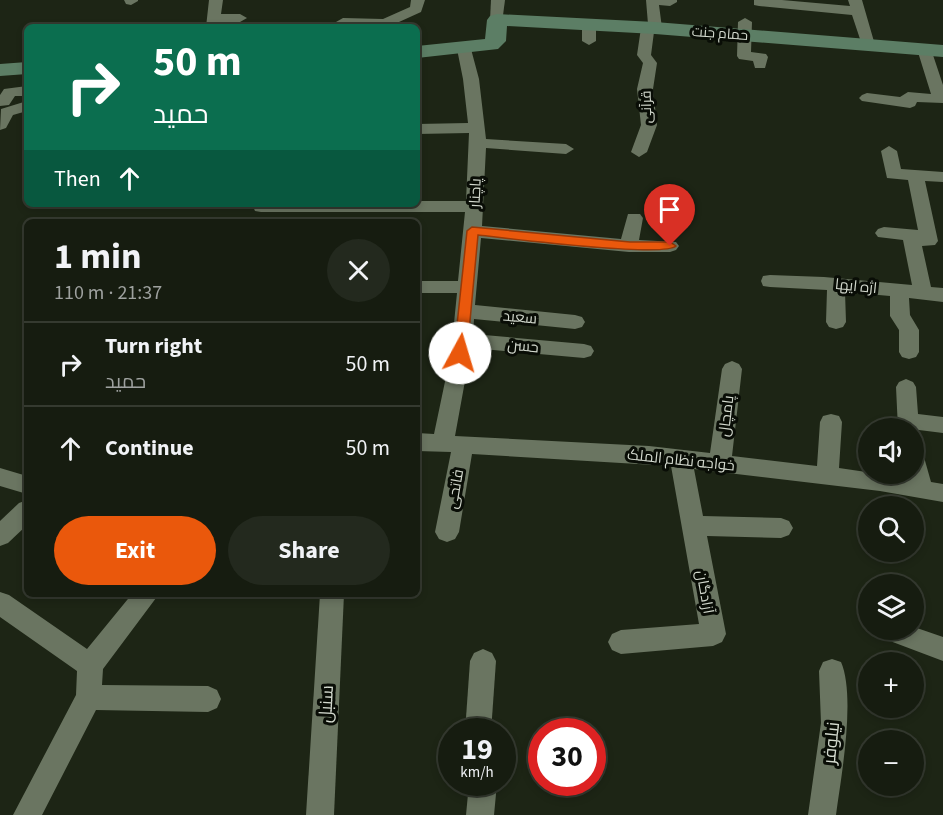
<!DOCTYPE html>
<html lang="en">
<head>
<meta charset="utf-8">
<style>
  :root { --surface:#161c10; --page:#23291e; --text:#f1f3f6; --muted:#9ea19f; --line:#353a30; --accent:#ea580c }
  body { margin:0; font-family:"Source Sans 3",Cairo,sans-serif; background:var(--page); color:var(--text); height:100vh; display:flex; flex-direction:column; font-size:22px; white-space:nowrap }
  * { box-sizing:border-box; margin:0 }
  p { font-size:20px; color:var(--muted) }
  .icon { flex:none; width:33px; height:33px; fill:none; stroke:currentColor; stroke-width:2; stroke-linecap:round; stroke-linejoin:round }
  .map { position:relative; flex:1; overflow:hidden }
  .details { position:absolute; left:24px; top:219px; width:396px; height:378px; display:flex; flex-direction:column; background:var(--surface); border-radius:9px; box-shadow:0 3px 9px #0003,0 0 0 2px var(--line) }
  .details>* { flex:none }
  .banner { position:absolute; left:24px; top:24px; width:396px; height:183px; border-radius:9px; box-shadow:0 3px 9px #0003,0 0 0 2px var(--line); background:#0b6e4f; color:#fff; overflow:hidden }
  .tools { position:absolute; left:858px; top:418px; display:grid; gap:12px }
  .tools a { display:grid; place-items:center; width:66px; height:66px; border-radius:50%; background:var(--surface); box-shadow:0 3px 9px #0003,0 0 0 2px var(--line); font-size:30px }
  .speed { position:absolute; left:438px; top:718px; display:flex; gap:12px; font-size:30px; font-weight:700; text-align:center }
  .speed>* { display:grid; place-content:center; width:78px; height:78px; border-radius:50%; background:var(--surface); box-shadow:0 3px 9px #0003,0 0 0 2px var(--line); line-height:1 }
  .speed small { font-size:15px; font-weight:400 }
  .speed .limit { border:9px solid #d22; background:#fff; color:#111 }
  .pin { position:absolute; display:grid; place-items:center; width:51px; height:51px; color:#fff; margin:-62px -26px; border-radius:50% 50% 50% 0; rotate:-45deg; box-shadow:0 0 6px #0007 }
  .pin .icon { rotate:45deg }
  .me { position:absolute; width:66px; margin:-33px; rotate:6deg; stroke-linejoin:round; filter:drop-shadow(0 0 4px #0008) }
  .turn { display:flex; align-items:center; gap:21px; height:126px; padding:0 30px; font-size:27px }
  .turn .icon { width:78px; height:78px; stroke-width:2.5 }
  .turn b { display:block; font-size:42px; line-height:51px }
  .then { display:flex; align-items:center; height:57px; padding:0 30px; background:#0003; gap:12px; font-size:22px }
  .round { display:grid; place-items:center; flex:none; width:63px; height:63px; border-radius:32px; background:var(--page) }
  .headline { display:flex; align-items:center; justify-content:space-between; height:102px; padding:0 30px }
  h1 { font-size:36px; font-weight:700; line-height:45px }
  .button { display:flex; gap:12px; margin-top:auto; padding:12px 30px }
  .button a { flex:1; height:69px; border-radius:36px; background:var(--accent); color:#fff; font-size:24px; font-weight:700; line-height:69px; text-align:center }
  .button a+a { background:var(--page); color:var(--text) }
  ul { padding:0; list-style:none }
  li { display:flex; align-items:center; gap:18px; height:84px; padding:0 30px; border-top:2px solid var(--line) }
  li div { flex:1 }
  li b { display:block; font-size:22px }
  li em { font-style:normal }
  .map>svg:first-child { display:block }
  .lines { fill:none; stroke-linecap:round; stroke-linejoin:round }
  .street { fill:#6a7561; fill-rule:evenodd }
  .secondary { fill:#5c7e65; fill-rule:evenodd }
  .route { fill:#ea580c; stroke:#983908; stroke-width:1.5 }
  .labels { text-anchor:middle; stroke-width:6; stroke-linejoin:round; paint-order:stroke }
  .far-street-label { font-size:14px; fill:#d3d9ce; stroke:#090d06 }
  .street-label { font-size:15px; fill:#d3d9ce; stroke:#090d06 }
  .near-street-label { font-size:18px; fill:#d3d9ce; stroke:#090d06 }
</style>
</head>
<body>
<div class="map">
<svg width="943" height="815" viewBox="0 0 943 815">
  <rect width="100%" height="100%" fill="#1d2515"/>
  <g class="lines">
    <g class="street">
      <polygon points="124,0 138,0 138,1 131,5 126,4"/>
      <polygon points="209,0 223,0 221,14 240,14 247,18 240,22 221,22 220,27 206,27"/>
      <polygon points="411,0 425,0 421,12 388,27 343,26 336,22 343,18 383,19 410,7"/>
      <polygon points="491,0 505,0 502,23 492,23 490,20"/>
      <polygon points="646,0 677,0 677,2 670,6 659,5 662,28 654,32 651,55 657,63 653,89 657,125 647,152 639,157 631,152 641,125 637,89 643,63 637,55 641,28 648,24"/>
      <polygon points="754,0 782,0 850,6 848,0 862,0 875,45 873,48 863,48 852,15 759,6 754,5"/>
      <polygon points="745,18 752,22 751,52 766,54 768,57 765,68 755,68 753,61 739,59 737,56 738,22"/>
      <polygon points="589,21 596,25 596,41 589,45 582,41 582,25"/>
      <polygon points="464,45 471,49 479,79 486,139 566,144 574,149 566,154 486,148 482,226 621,239 628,214 640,214 643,218 639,240 676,242 679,246 676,250 670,252 629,252 481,238 475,305 575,315 582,317 585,322 582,327 575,329 474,319 473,334 584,344 591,346 594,351 591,356 584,358 471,348 455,436 649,446 710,453 722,369 725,364 732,361 739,364 742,369 732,456 817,466 820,422 823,416 831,414 839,416 842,422 839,468 907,478 907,474 914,474 914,447 922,450 931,482 943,484 943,502 880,491 694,469 703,516 781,518 789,521 793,528 789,535 781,538 707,536 726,634 722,642 713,646 621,654 612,650 608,642 612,634 621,630 699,624 671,466 472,454 459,532 455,539 447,542 439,539 435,532 451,452 417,451 417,433 434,434 451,353 457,293 417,293 417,281 458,281 465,212 261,212 255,211 252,204 417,204 417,201 466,201 469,133 417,134 417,124 468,123 463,79 457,49"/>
      <polygon points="924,45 931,49 943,85 943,103 917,102 915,106 910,108 862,101 859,98 862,95 867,93 900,97 908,92 931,94 917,49"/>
      <polygon points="27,86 27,96 15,96 9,105 0,106 0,95 4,89"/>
      <polygon points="27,101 27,111 13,115 6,128 0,130 1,109"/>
      <polygon points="889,146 897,151 901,169 943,172 943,182 925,181 938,241 935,245 922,246 931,287 943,288 943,302 909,298 910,315 919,330 919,352 916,357 909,359 902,357 899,352 899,330 890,316 890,296 845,292 846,322 843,327 836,329 829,327 826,322 827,290 770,287 763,286 761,281 763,276 770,275 824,277 912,285 903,240 878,237 875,233 878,229 884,227 918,230 908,180 887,178 881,151"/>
      <polygon points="906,379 913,382 916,387 918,414 943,417 943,433 919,430 914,436 914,429 898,429 896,387 899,382"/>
      <polygon points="0,468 27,476 27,494 0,486"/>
      <polygon points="27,500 27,525 8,543 0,546 0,521 19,503"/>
      <polygon points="0,592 9,595 87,649 132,594 159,594 103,669 102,685 208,686 217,690 221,699 217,708 208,712 96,710 42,815 13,815 76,695 77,671 0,617"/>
      <polygon points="320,594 344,594 334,815 306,815"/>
      <polygon points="914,627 943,637 943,661 890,641 886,633 888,630 914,630"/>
      <polygon points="483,649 492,653 496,661 491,732 465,732 470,661 474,653"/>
      <path d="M832,659l9,3c15,35 0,115 -5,153h-28l13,-92 -2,-52 4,-9z"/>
      <polygon points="469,783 497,783 494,815 466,815"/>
    </g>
    <g class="secondary">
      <polygon points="497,14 655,22 943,45 943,57 655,34 507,26 506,41 498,49 417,58 417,46 485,39 487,20 490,16"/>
      <polygon points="27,62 27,74 0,76 0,64"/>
    </g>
  </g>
  <path class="route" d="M472,227l158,15h40l6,4c-12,12 -171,-8 -198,-11l-11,118 -7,5 -6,-5 13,-122z"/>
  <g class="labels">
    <g class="far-street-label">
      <text transform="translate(720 33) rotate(4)" y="5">حمام جنت</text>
      <text transform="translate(646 107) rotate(-91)" y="5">قرآنی</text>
    </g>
    <g class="street-label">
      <text transform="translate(475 193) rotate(-87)" y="5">پاچنار</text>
      <text transform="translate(856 286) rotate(6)" y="5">اژه ایها</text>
      <text transform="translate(520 317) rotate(5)" y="5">سعید</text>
      <text transform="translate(523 346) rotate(5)" y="5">حسن</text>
      <text transform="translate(726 416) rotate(-83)" y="5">پامچال</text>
      <text transform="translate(681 460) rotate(6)" y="5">خواجه نظام الملک</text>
      <text transform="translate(455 489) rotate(-80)" y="5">فاتحی</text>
      <text transform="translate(705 592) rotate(80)" y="5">آزادگان</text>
    </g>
    <g class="near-street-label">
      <text transform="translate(326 704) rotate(-87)" y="6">سنبل</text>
      <text transform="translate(831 743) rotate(-84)" y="6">نیلوفر</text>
    </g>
  </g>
</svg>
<div class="tools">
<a><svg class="icon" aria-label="sound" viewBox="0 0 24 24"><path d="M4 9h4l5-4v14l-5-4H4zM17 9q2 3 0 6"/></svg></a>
<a><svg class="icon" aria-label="search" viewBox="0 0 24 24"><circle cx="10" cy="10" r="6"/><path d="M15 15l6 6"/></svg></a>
<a><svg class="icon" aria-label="layers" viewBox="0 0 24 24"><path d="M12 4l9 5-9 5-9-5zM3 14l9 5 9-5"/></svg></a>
<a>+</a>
<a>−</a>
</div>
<div class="speed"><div>19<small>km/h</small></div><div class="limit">30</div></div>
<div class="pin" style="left:670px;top:246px;background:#d93025"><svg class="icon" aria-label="arrive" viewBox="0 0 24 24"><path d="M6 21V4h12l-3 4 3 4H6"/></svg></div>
<svg class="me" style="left:460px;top:353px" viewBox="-20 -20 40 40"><circle r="19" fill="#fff"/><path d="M0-13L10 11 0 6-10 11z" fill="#ea580c"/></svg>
<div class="banner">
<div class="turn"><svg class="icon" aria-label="right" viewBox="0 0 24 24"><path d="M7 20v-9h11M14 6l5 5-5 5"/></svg><div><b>50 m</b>حمید</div></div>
<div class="then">Then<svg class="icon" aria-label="ahead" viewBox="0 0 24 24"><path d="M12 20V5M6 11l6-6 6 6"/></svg></div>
</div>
<section class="details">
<div class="headline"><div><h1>1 min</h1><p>110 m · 21:37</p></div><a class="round"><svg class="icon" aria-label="close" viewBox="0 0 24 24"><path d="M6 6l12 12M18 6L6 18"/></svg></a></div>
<ul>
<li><svg class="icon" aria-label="right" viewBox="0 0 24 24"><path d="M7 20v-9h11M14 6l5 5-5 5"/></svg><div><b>Turn right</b><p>حمید</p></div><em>50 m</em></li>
<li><svg class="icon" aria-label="ahead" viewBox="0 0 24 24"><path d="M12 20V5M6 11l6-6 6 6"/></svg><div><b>Continue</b></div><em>50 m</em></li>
</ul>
<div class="button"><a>Exit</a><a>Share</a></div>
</section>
</div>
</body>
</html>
